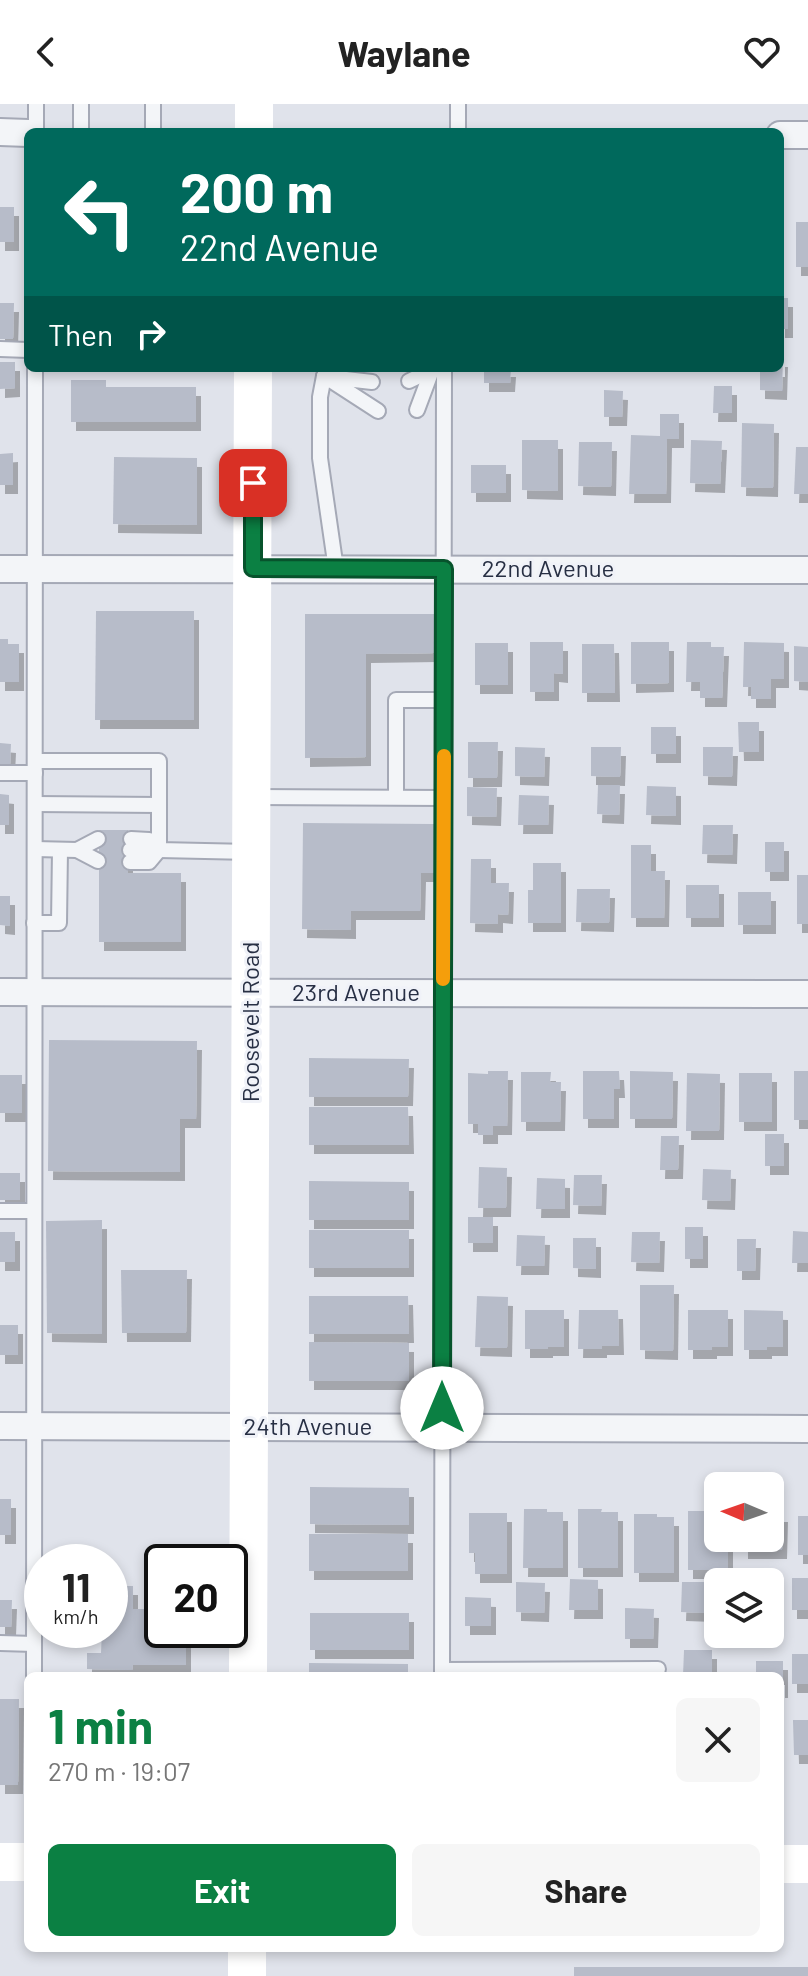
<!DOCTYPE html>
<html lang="en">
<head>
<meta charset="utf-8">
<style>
  :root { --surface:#fff; --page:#f6f6f6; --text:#222; --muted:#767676; --accent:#0b8043 }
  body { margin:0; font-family:Barlow,sans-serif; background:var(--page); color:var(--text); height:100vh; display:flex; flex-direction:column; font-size:30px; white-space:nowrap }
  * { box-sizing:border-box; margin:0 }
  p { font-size:26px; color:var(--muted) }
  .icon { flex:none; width:44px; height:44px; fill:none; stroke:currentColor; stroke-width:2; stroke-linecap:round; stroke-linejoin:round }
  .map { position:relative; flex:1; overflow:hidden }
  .side { position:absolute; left:24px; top:1568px; width:760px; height:280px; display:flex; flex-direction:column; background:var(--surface); border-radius:12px; box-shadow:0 4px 12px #0003 }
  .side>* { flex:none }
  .banner { position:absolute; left:24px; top:24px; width:760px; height:244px; border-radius:12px; box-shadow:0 4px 12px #0003; background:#00695c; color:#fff; overflow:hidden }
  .needle { width:52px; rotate:272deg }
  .controls { position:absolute; left:704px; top:1368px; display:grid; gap:16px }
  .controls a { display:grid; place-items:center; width:80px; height:80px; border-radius:12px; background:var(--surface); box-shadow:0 4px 12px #0003; font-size:40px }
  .speed { position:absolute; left:24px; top:1440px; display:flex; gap:16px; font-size:40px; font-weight:700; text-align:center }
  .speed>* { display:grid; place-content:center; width:104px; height:104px; border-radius:50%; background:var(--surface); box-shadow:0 4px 12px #0003; line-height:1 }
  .speed small { font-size:20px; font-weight:400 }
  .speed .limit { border:4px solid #111; border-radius:12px; background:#fff; color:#111 }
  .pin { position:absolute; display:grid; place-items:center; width:68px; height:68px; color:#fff; margin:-34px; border-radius:16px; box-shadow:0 4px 12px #0006 }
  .me { position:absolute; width:88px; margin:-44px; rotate:0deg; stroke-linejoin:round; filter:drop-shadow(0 0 6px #0008) }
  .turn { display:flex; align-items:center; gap:28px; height:168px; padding:0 24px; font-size:36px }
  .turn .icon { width:104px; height:104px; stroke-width:2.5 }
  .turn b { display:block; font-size:56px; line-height:68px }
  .then { display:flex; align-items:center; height:76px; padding:0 24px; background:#0003; gap:16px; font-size:30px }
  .round { display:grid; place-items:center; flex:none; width:84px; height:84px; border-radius:12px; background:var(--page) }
  .summary { display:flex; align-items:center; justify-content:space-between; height:136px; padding:0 24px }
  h1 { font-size:48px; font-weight:700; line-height:60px; color:var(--accent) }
  .button { display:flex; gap:16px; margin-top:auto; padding:16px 24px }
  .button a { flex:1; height:92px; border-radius:12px; background:var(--accent); color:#fff; font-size:32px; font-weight:700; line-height:92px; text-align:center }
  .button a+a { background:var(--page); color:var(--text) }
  header { display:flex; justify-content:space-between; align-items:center; height:104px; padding:0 24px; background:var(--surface); font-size:36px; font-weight:700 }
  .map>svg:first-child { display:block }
  .building { fill:#b7bcc9; filter:url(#shadow) }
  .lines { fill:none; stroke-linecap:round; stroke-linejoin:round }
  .service-casing { stroke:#a5a9b6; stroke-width:18 }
  .minor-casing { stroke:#a5a9b6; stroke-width:30 }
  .service { stroke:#f3f5f8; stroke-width:14 }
  .minor { stroke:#f3f5f8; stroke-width:26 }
  .secondary { stroke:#fff; stroke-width:38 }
  .route-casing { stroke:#07532c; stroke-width:20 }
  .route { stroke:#0b8043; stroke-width:14 }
  .slow { stroke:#f59e0b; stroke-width:14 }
  .labels { text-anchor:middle; stroke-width:6; stroke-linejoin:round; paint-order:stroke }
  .street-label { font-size:24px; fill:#272f44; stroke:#f0f2f8 }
</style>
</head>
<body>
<header><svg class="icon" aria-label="back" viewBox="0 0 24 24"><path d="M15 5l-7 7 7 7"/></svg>Waylane<svg class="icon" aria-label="heart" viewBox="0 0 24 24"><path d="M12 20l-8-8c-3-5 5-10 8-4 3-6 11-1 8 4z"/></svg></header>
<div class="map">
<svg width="808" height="1872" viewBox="0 0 808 1872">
  <defs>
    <filter id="shadow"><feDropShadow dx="5" dy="9" stdDeviation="0" flood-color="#0004"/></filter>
  </defs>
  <rect width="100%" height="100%" fill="#e0e3eb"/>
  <g class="building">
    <rect x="0" y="103" width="14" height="35"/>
    <rect x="796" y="118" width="12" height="45"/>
    <rect x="780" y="194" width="8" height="31"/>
    <polygon points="0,199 14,199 13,235 0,235"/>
    <polygon points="780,254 783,254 782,287 760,286 760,264 780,264"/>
    <polygon points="0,258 15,258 15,284 0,285"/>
    <polygon points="484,264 511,264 510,279 484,279"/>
    <polygon points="71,276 106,276 106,283 196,283 196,318 71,318"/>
    <polygon points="714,282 732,282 732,309 713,309"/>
    <polygon points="604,286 623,287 622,313 604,313"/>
    <polygon points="660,310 679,310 679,335 667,335 666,390 629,390 631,331 660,332"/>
    <polygon points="742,319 774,320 773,384 741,383"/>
    <polygon points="522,336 558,336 558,387 522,386"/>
    <polygon points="691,336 722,337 720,380 690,379"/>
    <polygon points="579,338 612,338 611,383 578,382"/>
    <polygon points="796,343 808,343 808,390 794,390"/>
    <polygon points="13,349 13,381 0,381 0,350"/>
    <polygon points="114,353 197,354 197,421 113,420"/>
    <rect x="471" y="361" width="35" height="28"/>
    <polygon points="96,507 194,507 194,616 95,616"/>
    <polygon points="305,510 434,510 434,549 366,550 366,653 305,654"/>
    <polygon points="0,535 8,535 8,540 19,540 19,578 0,578"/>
    <polygon points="530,538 563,538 563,570 554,569 554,588 530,588"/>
    <polygon points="631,538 669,538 669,579 631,580"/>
    <polygon points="687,538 711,538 711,543 724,543 722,594 700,594 700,578 686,578"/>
    <polygon points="744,538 784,539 784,575 771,575 771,595 751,595 751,583 743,583"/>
    <rect x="475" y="539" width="33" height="42"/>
    <polygon points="582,540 614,540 615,589 582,589"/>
    <polygon points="794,542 808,543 808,578 794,577"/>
    <polygon points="738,618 759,618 759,648 739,648"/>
    <rect x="651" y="623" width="25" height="27"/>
    <polygon points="468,638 498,638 497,674 468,674"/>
    <polygon points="0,639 11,640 10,661 0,661"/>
    <polygon points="515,643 545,644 544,673 515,672"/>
    <polygon points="591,643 621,643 620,673 591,672"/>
    <polygon points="703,643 733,643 732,673 703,672"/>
    <polygon points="598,681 620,681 619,711 597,710"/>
    <polygon points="647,682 676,683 676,712 646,711"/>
    <polygon points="467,683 497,684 496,713 467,712"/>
    <polygon points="0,690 9,691 9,721 0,721"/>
    <polygon points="519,691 549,692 548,721 518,721"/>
    <polygon points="303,719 434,720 434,769 421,769 420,807 351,807 351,826 302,825"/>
    <polygon points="703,721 733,721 732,751 702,750"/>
    <polygon points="99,726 128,726 128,769 181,769 181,838 99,838"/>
    <rect x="765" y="738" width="19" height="30"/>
    <polygon points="631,741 651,741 651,767 665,767 664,814 631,814"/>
    <polygon points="471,755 491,755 491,779 509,779 508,811 498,810 498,820 470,819"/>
    <polygon points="533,759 561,759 561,819 528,819 528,786 533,786"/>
    <rect x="797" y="771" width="11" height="49"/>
    <rect x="686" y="781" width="33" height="33"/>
    <polygon points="577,785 610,785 609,819 576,818"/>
    <rect x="738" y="788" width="33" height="33"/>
    <polygon points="0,792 10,792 10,822 0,821"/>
    <polygon points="49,936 197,937 196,1015 180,1015 180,1068 48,1067"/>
    <polygon points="309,954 409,955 408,993 309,993"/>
    <polygon points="488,967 508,967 507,1022 493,1022 493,1031 478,1031 478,1020 468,1020 468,969 488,970"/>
    <polygon points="583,967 619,967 620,985 614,985 614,1015 583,1015"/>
    <polygon points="630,967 673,968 672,1015 630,1015"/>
    <rect x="794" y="967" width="14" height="49"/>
    <polygon points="521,968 551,968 550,978 561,978 560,1018 521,1018"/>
    <polygon points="687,969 720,970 719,1027 686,1027"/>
    <rect x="739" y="969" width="33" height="49"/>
    <rect x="0" y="971" width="22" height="38"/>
    <polygon points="309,1003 408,1003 409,1041 309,1041"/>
    <rect x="765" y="1030" width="19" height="32"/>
    <polygon points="661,1032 679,1032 678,1066 660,1066"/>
    <polygon points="479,1063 507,1064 506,1104 478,1104"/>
    <polygon points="703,1065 731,1066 730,1097 702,1096"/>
    <rect x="0" y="1069" width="20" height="27"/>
    <polygon points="574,1071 602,1071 601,1102 573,1101"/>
    <polygon points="537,1074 565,1075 565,1105 536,1105"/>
    <polygon points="309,1077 409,1078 409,1116 309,1116"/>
    <rect x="468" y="1113" width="25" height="26"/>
    <polygon points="102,1116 102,1230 47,1229 46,1117"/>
    <rect x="685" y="1123" width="18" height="32"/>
    <rect x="309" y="1126" width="100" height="38"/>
    <polygon points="793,1127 808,1128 808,1159 792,1159"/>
    <rect x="0" y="1128" width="15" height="30"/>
    <polygon points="632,1128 660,1128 659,1159 631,1158"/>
    <polygon points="517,1131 545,1132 544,1162 516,1162"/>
    <polygon points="573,1134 596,1134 596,1165 573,1164"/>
    <polygon points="737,1135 756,1135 755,1167 737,1167"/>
    <polygon points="121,1166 187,1166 186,1229 122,1229"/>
    <polygon points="640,1181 674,1181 673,1247 640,1246"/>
    <polygon points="309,1192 408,1192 409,1230 309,1230"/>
    <polygon points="477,1192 508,1193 507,1244 475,1243"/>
    <polygon points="525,1206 564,1206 564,1243 548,1243 548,1245 525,1245"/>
    <polygon points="579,1206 618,1206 619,1242 602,1242 602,1245 578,1245"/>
    <polygon points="688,1206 728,1206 728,1243 712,1243 712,1246 688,1246"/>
    <polygon points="744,1206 783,1207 783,1243 767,1243 767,1246 744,1246"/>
    <rect x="0" y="1221" width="18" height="30"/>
    <polygon points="309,1238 409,1239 409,1277 309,1277"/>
    <polygon points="310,1383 409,1384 409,1421 310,1420"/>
    <rect x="0" y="1395" width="11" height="36"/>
    <polygon points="524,1405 547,1405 547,1408 563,1408 563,1464 523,1464"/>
    <polygon points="578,1405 602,1405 601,1408 618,1408 618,1464 578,1464"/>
    <polygon points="688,1407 711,1407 711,1410 718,1410 718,1434 728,1434 728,1466 688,1466"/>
    <polygon points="469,1409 507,1409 507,1470 475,1470 475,1449 469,1449"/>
    <polygon points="770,1409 783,1409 782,1446 743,1446 743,1434 770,1434"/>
    <polygon points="634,1410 657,1410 657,1413 674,1413 674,1469 634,1469"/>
    <rect x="798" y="1412" width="10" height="39"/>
    <rect x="309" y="1430" width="99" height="37"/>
    <rect x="792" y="1474" width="16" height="32"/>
    <polygon points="570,1475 598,1476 598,1506 569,1506"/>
    <polygon points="516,1478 545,1479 544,1509 516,1508"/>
    <polygon points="682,1478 710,1478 709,1509 681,1508"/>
    <polygon points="110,1482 133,1482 133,1505 162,1505 162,1526 186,1526 186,1561 133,1561 132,1566 87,1565 87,1549 101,1549 102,1526 110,1526"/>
    <polygon points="465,1493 491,1494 491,1522 465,1522"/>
    <polygon points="0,1496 12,1496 11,1523 0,1523"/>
    <polygon points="625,1504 654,1505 653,1535 625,1535"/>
    <rect x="310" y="1509" width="99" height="37"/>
    <polygon points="684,1546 712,1546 712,1572 683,1572"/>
    <rect x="792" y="1550" width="16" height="30"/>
    <polygon points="756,1557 783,1557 783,1585 780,1585 780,1572 756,1572"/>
    <polygon points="309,1559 408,1560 408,1572 309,1572"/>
    <polygon points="0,1595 19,1595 18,1681 0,1681"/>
    <polygon points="793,1616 808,1616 808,1651 794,1651"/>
    <rect x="574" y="1863" width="234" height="9"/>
  </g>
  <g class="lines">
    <g class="service-casing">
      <g id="service">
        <polyline points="36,0 36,28"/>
        <polyline points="81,28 81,0"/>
        <polyline points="153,28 153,0"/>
        <polyline points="458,28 458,0"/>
        <polyline points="0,245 28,246"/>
        <polyline points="331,264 324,272 320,293 320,354 336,465"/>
        <polyline points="324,272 378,307"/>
        <polyline points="328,273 372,278"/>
        <polyline points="409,277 432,266"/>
        <polyline points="417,306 432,266"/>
        <polyline points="35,657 159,657 159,746 251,748"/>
        <polyline points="0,669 35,669"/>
        <polyline points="252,693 444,694"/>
        <polyline points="396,693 396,596 444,596"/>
        <polyline points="35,700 159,701"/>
        <polyline points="131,735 149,736 159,746"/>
        <polyline points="35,745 77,746 98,735"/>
        <polyline points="77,746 98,757"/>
        <polyline points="130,746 159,746"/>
        <polyline points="130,758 149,758 159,746"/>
        <polyline points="34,819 59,819 60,746"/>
        <polyline points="0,1107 34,1107"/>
        <polyline points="0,1539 34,1540"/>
        <polyline points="442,1566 658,1565"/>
        <polyline points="34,1572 35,264"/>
        <polyline points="442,1572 444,264"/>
      </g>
    </g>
    <g class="minor-casing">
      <g id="minor">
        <polyline points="0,28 28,29"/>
        <polyline points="780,31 808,31"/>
        <polyline points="0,465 808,466"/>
        <polyline points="0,888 808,890"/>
        <polyline points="0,1322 808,1325"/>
      </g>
    </g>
    <use href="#service" class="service"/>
    <use href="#minor" class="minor"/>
    <g class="secondary">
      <polyline points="254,28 254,0"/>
      <polyline points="248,1572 253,264"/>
      <polyline points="0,1758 28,1758"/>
      <polyline points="780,1760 808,1760"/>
      <polyline points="247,1872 247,1844"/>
    </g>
  </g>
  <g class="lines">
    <g class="route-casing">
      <polyline id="route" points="253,379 253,464 444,465 442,1304"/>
    </g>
    <use href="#route" class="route"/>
    <polyline class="slow" points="443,875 444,652"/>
  </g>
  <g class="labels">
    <g class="street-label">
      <text x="548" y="473">22nd Avenue</text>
      <text x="356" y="897">23rd Avenue</text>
      <text transform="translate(251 918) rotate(-90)" y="8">Roosevelt Road</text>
      <text x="308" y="1331">24th Avenue</text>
    </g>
  </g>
</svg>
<div class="controls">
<a><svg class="needle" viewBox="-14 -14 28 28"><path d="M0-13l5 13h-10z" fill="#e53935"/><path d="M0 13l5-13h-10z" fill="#767676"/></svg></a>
<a><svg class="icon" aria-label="layers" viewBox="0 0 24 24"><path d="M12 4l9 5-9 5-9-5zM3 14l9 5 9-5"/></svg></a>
</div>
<div class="speed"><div>11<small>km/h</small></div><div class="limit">20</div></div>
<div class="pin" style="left:253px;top:379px;background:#d93025"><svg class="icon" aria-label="arrive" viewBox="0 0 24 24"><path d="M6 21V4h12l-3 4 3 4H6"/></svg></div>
<svg class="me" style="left:442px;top:1304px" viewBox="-20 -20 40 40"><circle r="19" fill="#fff"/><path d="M0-13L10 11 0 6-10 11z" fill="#0b8043"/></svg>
<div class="banner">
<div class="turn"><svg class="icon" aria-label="left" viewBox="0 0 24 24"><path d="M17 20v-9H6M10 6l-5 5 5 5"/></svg><div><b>200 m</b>22nd Avenue</div></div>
<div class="then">Then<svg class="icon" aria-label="right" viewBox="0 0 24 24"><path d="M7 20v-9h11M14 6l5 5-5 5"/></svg></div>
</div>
<section class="side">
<div class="summary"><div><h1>1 min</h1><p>270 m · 19:07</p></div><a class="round"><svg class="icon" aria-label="close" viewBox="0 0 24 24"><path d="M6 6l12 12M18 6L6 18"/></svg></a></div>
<div class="button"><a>Exit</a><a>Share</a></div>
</section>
</div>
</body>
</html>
